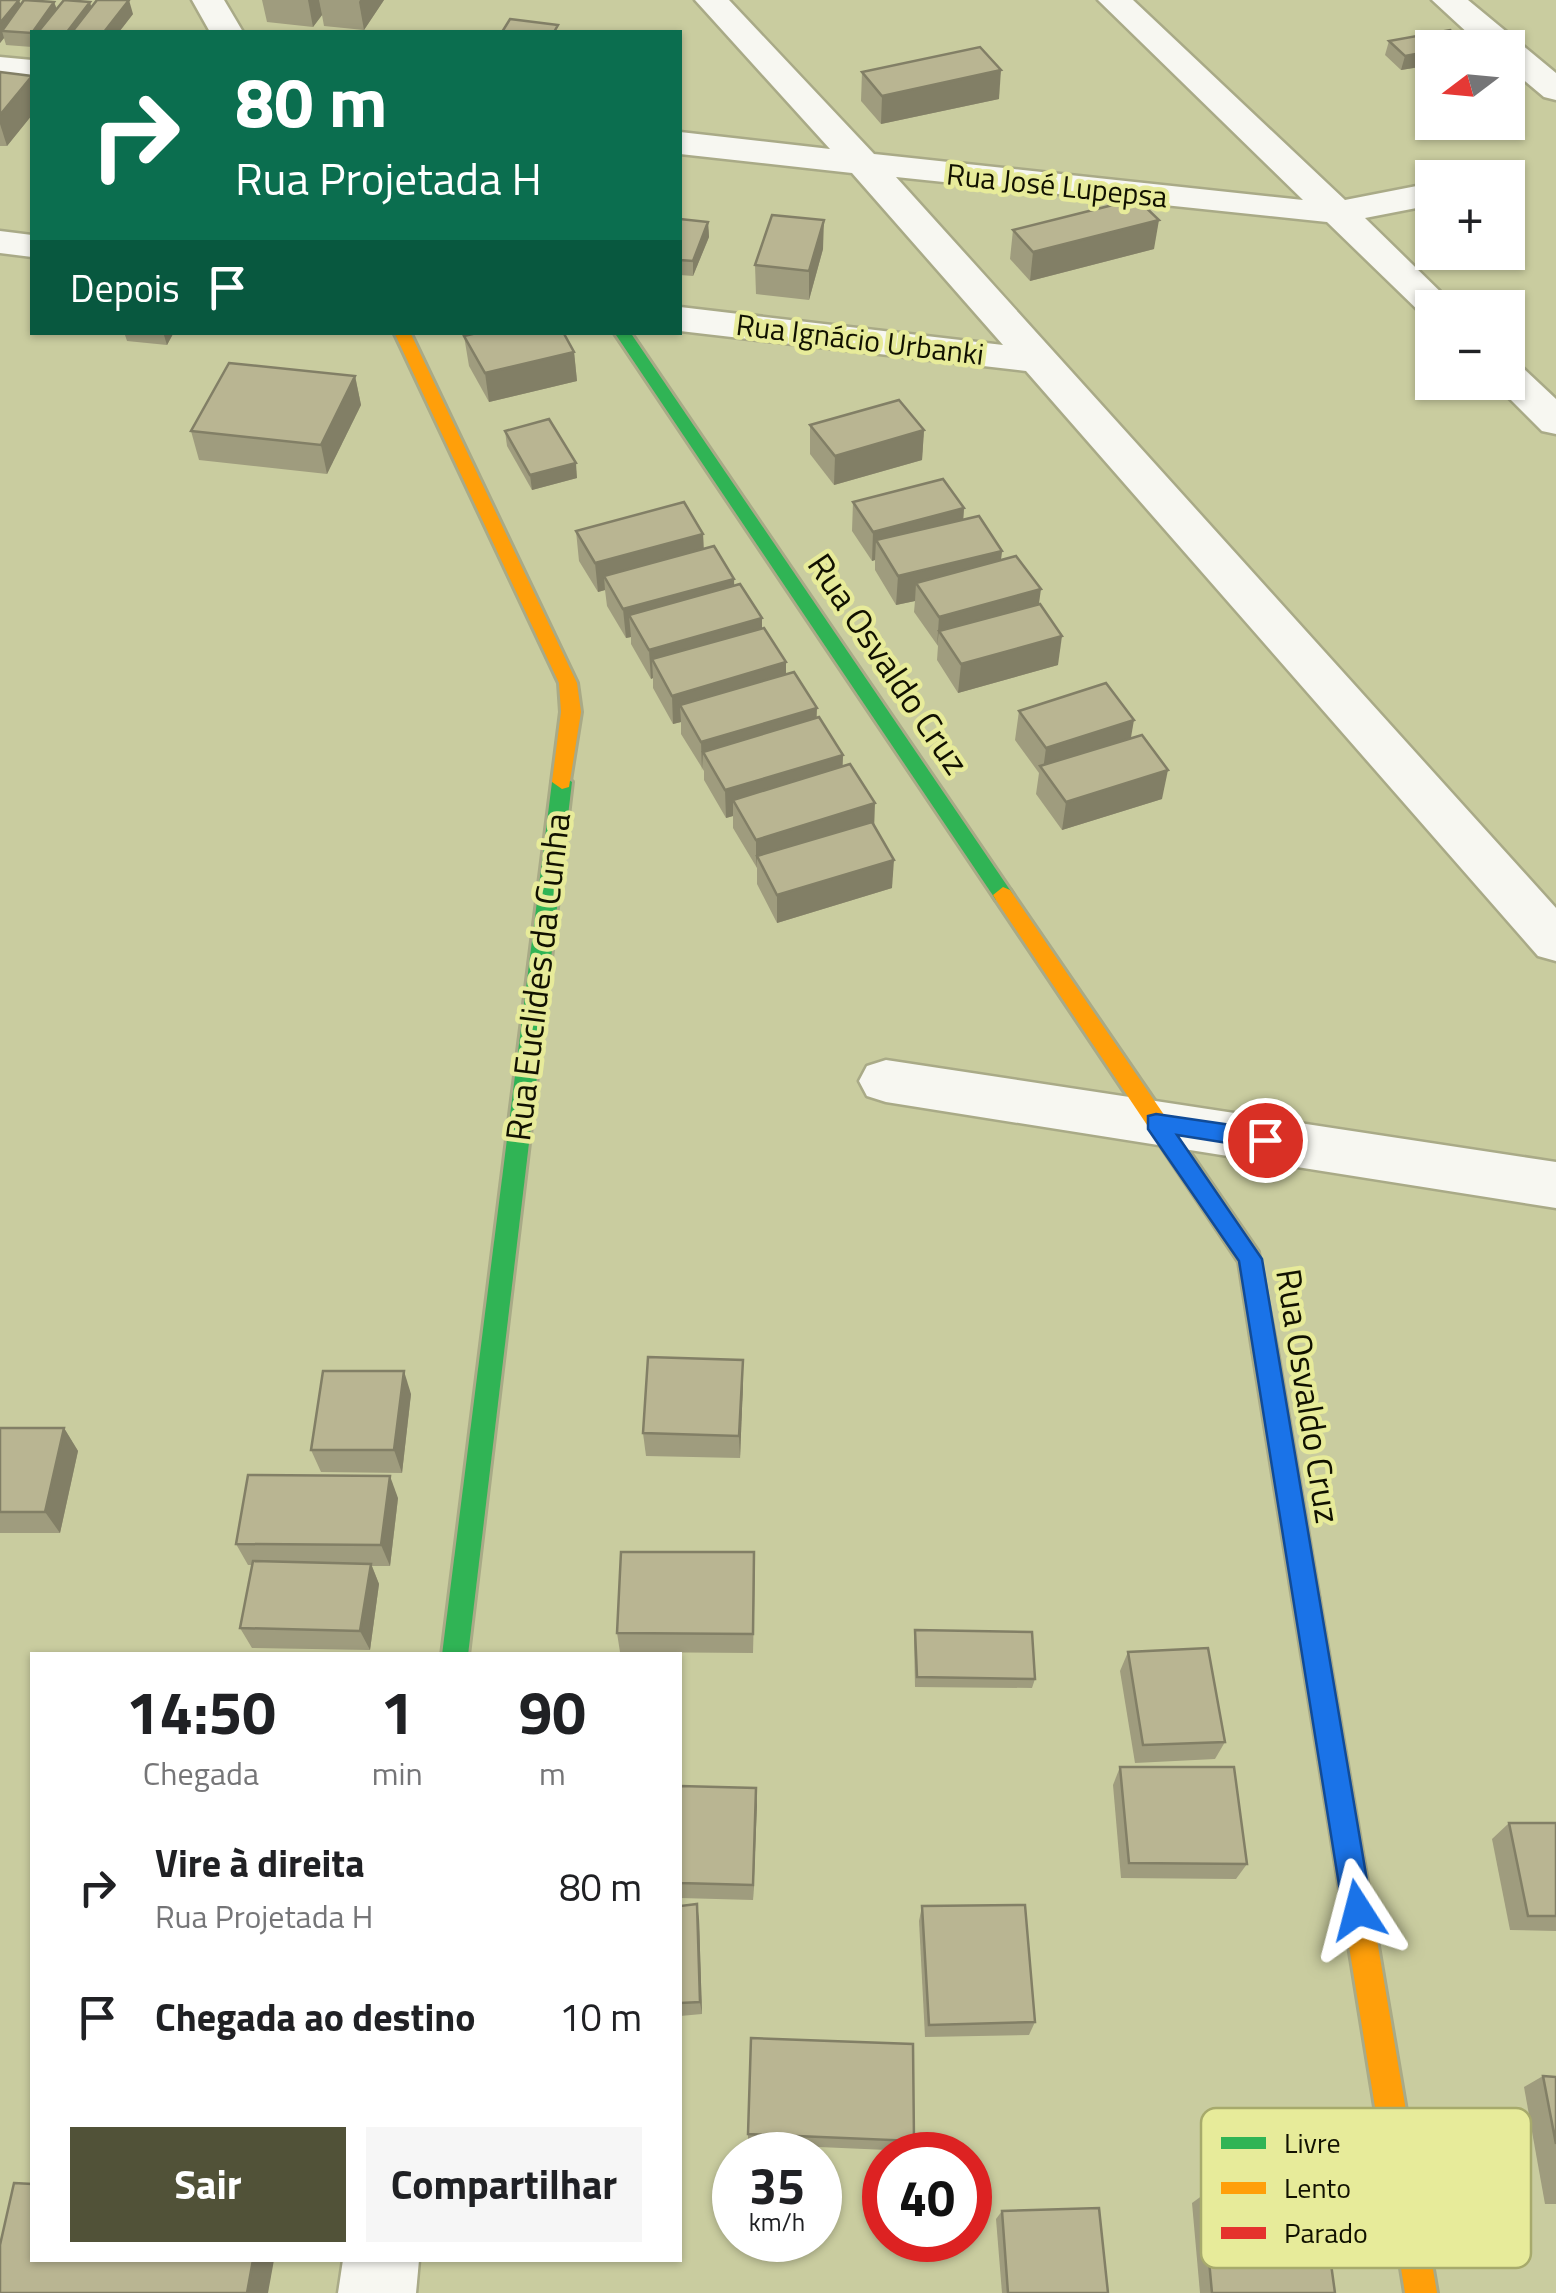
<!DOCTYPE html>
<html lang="pt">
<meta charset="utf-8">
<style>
body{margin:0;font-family:"Titillium Web",sans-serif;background:#f6f6f6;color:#202124;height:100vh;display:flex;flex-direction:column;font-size:38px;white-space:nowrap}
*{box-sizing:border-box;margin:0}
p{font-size:32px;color:#757577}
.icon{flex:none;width:55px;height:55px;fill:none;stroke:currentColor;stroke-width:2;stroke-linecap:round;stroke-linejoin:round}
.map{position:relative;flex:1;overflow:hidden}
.panel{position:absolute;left:30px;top:1652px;width:652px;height:610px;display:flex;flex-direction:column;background:#fff;border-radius:0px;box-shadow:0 2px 8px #0004}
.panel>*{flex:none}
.hud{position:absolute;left:30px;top:30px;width:652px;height:305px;border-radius:0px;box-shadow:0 2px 8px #0004;background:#0b6e4f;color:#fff;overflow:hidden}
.needle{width:65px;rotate:254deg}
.buttons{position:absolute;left:1415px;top:30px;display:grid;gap:20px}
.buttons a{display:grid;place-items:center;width:110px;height:110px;border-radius:0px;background:#fff;box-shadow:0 2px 8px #0004;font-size:50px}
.speed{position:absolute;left:712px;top:2132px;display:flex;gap:20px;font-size:50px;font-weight:700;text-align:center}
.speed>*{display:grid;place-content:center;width:130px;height:130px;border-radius:50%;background:#fff;box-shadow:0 2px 8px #0004;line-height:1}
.speed small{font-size:25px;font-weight:400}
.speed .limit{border:15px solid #d22;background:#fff;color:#111}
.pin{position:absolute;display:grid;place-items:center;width:85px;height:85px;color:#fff;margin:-42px;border:5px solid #fff;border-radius:50%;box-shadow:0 2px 10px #0007}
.me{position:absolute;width:110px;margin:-55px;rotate:351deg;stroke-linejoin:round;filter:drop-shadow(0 0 8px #0008)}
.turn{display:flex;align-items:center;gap:35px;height:210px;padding:0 40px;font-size:45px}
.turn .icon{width:130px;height:130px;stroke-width:2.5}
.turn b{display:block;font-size:70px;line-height:85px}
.then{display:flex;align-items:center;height:95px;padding:0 40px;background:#0003;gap:20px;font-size:38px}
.eta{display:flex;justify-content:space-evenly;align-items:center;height:170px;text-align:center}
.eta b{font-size:60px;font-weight:700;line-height:70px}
.primary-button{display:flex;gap:20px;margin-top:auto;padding:20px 40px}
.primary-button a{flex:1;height:115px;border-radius:0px;background:#515238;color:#fff;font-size:40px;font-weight:700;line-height:115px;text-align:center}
.primary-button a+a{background:#f6f6f6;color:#202124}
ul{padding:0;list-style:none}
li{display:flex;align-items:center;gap:30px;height:130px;padding:0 40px}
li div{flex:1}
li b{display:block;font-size:38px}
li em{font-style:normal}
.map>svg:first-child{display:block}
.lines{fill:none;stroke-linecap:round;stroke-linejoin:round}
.street-casing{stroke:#a9aa87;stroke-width:5}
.fast-casing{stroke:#a9aa87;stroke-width:6}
.slow-casing{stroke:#a9aa87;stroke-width:6}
.jam-casing{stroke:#a9aa87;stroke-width:6}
.street{fill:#f7f7f1;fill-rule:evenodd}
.fast{fill:#30b455;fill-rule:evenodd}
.slow{fill:#ff9f0a;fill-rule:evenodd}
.jam{fill:#e5322d;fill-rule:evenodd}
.wall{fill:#9f9c7e}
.shaded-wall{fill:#827f66}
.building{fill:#b9b592;stroke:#827f66;stroke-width:2.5}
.route{fill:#1a73e8;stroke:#114b97;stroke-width:2.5}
.labels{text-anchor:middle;stroke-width:9;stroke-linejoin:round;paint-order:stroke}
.far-street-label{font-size:30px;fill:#110;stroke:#e7eb9a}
.street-label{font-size:35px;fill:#110;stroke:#e7eb9a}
.key{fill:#e7eb9a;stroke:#a7aa6c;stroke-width:2.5}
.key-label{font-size:28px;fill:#110}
</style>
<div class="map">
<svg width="1556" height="2293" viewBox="0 0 1556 2293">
<rect width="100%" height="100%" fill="#c9cc9f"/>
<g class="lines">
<g class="street-casing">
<g id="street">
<polygon points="192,0 224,0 243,32 210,32"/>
<polygon points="695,0 729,0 874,154 1303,200 1098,0 1133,0 1345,200 1432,183 1432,205 1365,218 1457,308 1432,308 1432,318 1424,316 1327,222 896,177 1556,908 1556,961 1538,956 1026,371 680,331 680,307 1003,345 852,173 680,154 680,132 830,149"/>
<polygon points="1432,0 1468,0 1556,73 1556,100 1544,97 1508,67 1508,48 1484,48"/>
<polygon points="0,57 32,60 32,80 0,77"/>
<polygon points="0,231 32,235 32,257 0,253"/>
<polygon points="1508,363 1522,367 1556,399 1556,434 1542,431 1493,382 1508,382"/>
<polygon points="886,1060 1556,1162 1556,1208 886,1102 867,1096 859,1081 867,1066"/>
<polygon points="343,2260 419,2260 416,2293 338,2293"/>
</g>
</g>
<g class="fast-casing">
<g id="fast">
<polygon points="614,332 630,332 1010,890 1013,895 1010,900 996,900"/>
<polygon points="562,775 572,782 468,1655 442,1655 552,782"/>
</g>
</g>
<g class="slow-casing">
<g id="slow">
<polygon points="394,332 410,332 577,683 581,712 569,787 562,789 552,782 561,712 559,683"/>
<polygon points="1003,887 1010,890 1258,1252 1277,1351 1274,1359 1265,1362 1256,1359 1253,1351 1239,1262 996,900 993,895"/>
<polygon points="1306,1587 1315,1590 1319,1599 1437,2293 1405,2293 1293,1599 1297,1590"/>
</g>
</g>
<g class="jam-casing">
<polygon id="jam" points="1265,1340 1274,1343 1277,1351 1319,1599 1315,1608 1306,1611 1297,1608 1293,1599 1253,1351 1256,1343"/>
</g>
<use href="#street" class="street"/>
<use href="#fast" class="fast"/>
<use href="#slow" class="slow"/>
<use href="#jam" class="jam"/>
</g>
<g class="wall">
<polygon points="0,0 21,4 54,2 57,9 92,7 133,14 119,32 32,32 32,47 6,45 4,38 0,43"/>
<polygon points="262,0 384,0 364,30 324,26 322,15 313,27 267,22"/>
<polygon points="1389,41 1466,45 1466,48 1432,48 1432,65 1401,70 1385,55"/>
<polygon points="0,72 32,76 32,115 7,146 0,146"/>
<polygon points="862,72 999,99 881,124 861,101"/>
<polygon points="680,219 708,222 709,237 693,276 680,275"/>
<polygon points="1013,230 1154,249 1030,281 1010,259"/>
<polygon points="823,249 809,300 756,294 755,265"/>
<polygon points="124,332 174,332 167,345 127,341"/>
<polygon points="464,336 574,352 577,381 489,402 469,366"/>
<polygon points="355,376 361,405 327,474 199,460 191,431"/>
<polygon points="810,425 924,430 922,460 834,485 810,454"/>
<polygon points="505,431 577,478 532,490 507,446"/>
<polygon points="853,502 964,508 963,520 1002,551 1001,560 1039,605 1058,665 958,693 937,660 938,646 914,612 915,601 896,605 875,570 875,560 872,561 852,531"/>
<polygon points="576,531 703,534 704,549 762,618 762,628 786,662 786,674 843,755 842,766 874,826 892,888 777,923 757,884 757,868 733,828 733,816 726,818 704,780 704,771 681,734 681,722 673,724 653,688 653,678 651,679 631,644 631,637 626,638 607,606 605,590 598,592 579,561"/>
<polygon points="1019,711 1131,738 1162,799 1062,830 1036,794 1039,773 1015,740"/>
<polygon points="743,1360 743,1384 740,1458 646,1456 643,1433"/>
<polygon points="411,1394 402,1473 321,1472 311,1450"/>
<polygon points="0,1428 64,1428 78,1451 60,1533 0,1533"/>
<polygon points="398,1498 390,1566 372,1566 379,1584 370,1650 252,1648 240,1628 252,1565 248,1565 236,1544"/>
<polygon points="755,1573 753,1653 620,1652 617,1633"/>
<polygon points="915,1630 1035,1679 1032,1688 915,1687 914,1640"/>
<polygon points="1128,1652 1225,1742 1215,1759 1135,1763 1120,1671"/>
<polygon points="1120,1767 1247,1864 1236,1879 1121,1878 1113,1785"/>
<polygon points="680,1786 756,1788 753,1900 680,1898"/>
<polygon points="1509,1823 1556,1823 1556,1931 1510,1930 1492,1839"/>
<polygon points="680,1906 699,1919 702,2014 680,2016"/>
<polygon points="922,1906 1035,2022 1029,2035 925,2037 919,1921"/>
<polygon points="1543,2076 1556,2077 1556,2204 1545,2204 1524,2087"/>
<polygon points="748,2134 914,2141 910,2151 748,2144"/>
<polygon points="1203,2195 1335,2293 1200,2293 1192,2203"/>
<polygon points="1002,2211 1108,2293 1002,2293 996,2219"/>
</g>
<g class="shaded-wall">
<polygon points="19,0 24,14 2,31 4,38 0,43 0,23"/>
<polygon points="129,0 133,14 119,32 104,32"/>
<polygon points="308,0 319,0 322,15 313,27"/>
<polygon points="360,0 384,0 364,30 359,2"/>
<polygon points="54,2 59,16 47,32 32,32"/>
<polygon points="90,2 94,17 82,32 67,32"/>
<polygon points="1432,51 1432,65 1401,70 1405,56"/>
<polygon points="1001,70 999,99 881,124 882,96"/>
<polygon points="32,76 32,115 7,146 0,124 0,115"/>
<polygon points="824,220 823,249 809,300 809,271"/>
<polygon points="1159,220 1154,249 1030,281 1033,252"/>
<polygon points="708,222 709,237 693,276 693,261"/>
<polygon points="163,332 174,332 167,345"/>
<polygon points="574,352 577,381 489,402 485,373"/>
<polygon points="355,376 361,405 327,474 321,445"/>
<polygon points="924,430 922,460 834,485 835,456"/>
<polygon points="576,463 577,478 532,490 530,475"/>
<polygon points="964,508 962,537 876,540 875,560 872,561 873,532"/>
<polygon points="703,534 704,563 604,576 605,590 598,592 595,563"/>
<polygon points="1002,551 998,581 916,583 915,601 896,605 898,576"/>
<polygon points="734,579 735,608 629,615 631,637 626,638 623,609"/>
<polygon points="1041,589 1037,618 939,631 937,646 939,617"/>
<polygon points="762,618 762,647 652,659 653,678 651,679 649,650"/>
<polygon points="1062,636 1058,665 958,693 961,664"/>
<polygon points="786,662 786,691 680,705 681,722 673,724 672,696"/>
<polygon points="817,708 816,737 703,752 702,771 701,742"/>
<polygon points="1134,720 1129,749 1043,770 1046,748"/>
<polygon points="843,755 842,783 733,800 733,816 726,818 725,790"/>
<polygon points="1168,770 1162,799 1062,830 1066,802"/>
<polygon points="875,803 874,831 757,856 756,868 756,840"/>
<polygon points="894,860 892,888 777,923 777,895"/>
<polygon points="743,1360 743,1384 740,1458 739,1436"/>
<polygon points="404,1371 411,1394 402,1473 394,1450"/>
<polygon points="64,1428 78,1451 60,1533 45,1512"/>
<polygon points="390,1476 398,1498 390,1566 381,1545"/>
<polygon points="371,1564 379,1584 370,1650 360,1631"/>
<polygon points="756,1788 757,1805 753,1900 753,1885"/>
<polygon points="697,1904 699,1919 702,2014 700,2002"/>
<polygon points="253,2260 274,2260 268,2293 247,2293"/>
</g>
<g class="building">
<polygon points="0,0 19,0 0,23"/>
<polygon points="24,0 54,2 32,33 2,31"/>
<polygon points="64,0 90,2 67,32 38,32"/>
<polygon points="97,0 129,0 104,32 72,32"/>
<polygon points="510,19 558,25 554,32 502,32"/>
<polygon points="1450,30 1466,45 1450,48 1432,48 1432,51 1405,56 1389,41"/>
<polygon points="980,47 1001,70 882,96 862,72"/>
<polygon points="0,72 32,76 0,115"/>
<polygon points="1137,199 1159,220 1033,252 1013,230"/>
<polygon points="772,215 824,220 809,271 755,265"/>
<polygon points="680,219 708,222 693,261 680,260"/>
<polygon points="481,332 563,332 574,352 485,373 464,336"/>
<polygon points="229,363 355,376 321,445 191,431"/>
<polygon points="899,400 924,430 835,456 810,425"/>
<polygon points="549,419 576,463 530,475 505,431"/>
<polygon points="943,479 964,508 873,532 853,502"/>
<polygon points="684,502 703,534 595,563 576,531"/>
<polygon points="979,516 1002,551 898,576 876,540"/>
<polygon points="714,546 734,579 623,609 604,576"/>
<polygon points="1016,556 1041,589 939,617 916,583"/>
<polygon points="740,584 762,618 649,650 629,615"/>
<polygon points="1040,604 1062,636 961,664 939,631"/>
<polygon points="764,628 786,662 672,696 652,659"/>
<polygon points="794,672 817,708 701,742 680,705"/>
<polygon points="1106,683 1134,720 1046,748 1019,711"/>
<polygon points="819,717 843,755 725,790 703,752"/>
<polygon points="1142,735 1168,770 1066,802 1040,766"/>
<polygon points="850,764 875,803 756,840 733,800"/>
<polygon points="872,822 894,860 777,895 757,856"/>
<polygon points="648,1357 743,1360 739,1436 643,1433"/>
<polygon points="323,1371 404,1371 394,1450 311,1450"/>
<polygon points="0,1428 64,1428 45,1512 0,1512"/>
<polygon points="248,1475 390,1476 381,1545 236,1544"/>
<polygon points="621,1552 754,1552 753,1634 617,1633"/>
<polygon points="253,1561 371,1564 360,1631 240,1628"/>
<polygon points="915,1630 1032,1632 1035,1679 917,1677"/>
<polygon points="1208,1648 1225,1742 1143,1745 1128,1652"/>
<polygon points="1120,1767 1234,1767 1247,1864 1129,1863"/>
<polygon points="680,1786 756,1788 753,1885 680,1883"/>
<polygon points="1509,1823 1556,1823 1556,1916 1528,1916"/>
<polygon points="697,1904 700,2002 680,2003 680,1906"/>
<polygon points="1025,1905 1035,2022 929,2025 922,1906"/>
<polygon points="751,2038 913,2044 914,2141 748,2134"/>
<polygon points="1543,2076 1556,2077 1556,2144"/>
<polygon points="14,2183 32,2184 32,2260 253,2260 247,2293 0,2293 0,2245"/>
<polygon points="1203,2195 1322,2198 1335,2293 1212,2293"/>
<polygon points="1099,2208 1108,2293 1008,2293 1002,2211"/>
</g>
<polygon class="route" points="1156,1114 1265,1130 1276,1140 1265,1149 1177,1135 1262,1259 1372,1910 1368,1920 1358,1924 1347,1920 1343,1910 1239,1261 1148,1129 1148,1116"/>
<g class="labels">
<g class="far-street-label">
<text transform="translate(1057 186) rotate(6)" y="10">Rua José Lupepsa</text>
<text transform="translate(860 340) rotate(7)" y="10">Rua Ignácio Urbanki</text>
</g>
<g class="street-label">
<text transform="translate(888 664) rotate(56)" y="12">Rua Osvaldo Cruz</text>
<text transform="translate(538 977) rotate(-83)" y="12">Rua Euclides da Cunha</text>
<text transform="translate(1308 1396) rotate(81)" y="12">Rua Osvaldo Cruz</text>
</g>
</g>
<rect x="1201" y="2108" width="330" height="160" rx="15" class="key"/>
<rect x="1221" y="2137" width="45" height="12" fill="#30b455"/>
<rect x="1221" y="2182" width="45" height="12" fill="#ff9f0a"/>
<rect x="1221" y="2227" width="45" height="12" fill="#e5322d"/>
<g class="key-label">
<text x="1284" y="2153">Livre</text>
<text x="1284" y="2198">Lento</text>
<text x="1284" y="2243">Parado</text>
</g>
</svg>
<div class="buttons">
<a><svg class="needle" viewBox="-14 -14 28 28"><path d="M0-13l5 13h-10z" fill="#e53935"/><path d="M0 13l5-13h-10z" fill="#757577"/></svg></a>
<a>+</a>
<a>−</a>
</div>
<div class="speed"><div>35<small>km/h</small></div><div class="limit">40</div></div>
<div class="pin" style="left:1265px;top:1140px;background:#d93025"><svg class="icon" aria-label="arrive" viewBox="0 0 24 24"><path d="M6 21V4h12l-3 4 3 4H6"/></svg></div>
<svg class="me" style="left:1358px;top:1910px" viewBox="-20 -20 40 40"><path d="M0-17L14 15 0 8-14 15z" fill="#1a73e8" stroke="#fff" stroke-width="4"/></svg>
<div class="hud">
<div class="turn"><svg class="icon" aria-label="right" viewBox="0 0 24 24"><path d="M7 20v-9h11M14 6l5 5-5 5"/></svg><div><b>80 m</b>Rua Projetada H</div></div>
<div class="then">Depois<svg class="icon" aria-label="arrive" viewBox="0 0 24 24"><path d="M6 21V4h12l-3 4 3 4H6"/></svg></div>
</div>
<section class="panel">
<div class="eta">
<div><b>14:50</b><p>Chegada</p></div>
<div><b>1</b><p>min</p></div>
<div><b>90</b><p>m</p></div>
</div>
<ul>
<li><svg class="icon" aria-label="right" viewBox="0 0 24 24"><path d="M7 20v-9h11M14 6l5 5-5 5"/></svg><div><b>Vire à direita</b><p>Rua Projetada H</p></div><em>80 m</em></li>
<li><svg class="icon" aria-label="arrive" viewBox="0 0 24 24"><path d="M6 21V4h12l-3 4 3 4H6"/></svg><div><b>Chegada ao destino</b></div><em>10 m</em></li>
</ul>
<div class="primary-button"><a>Sair</a><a>Compartilhar</a></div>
</section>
</div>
